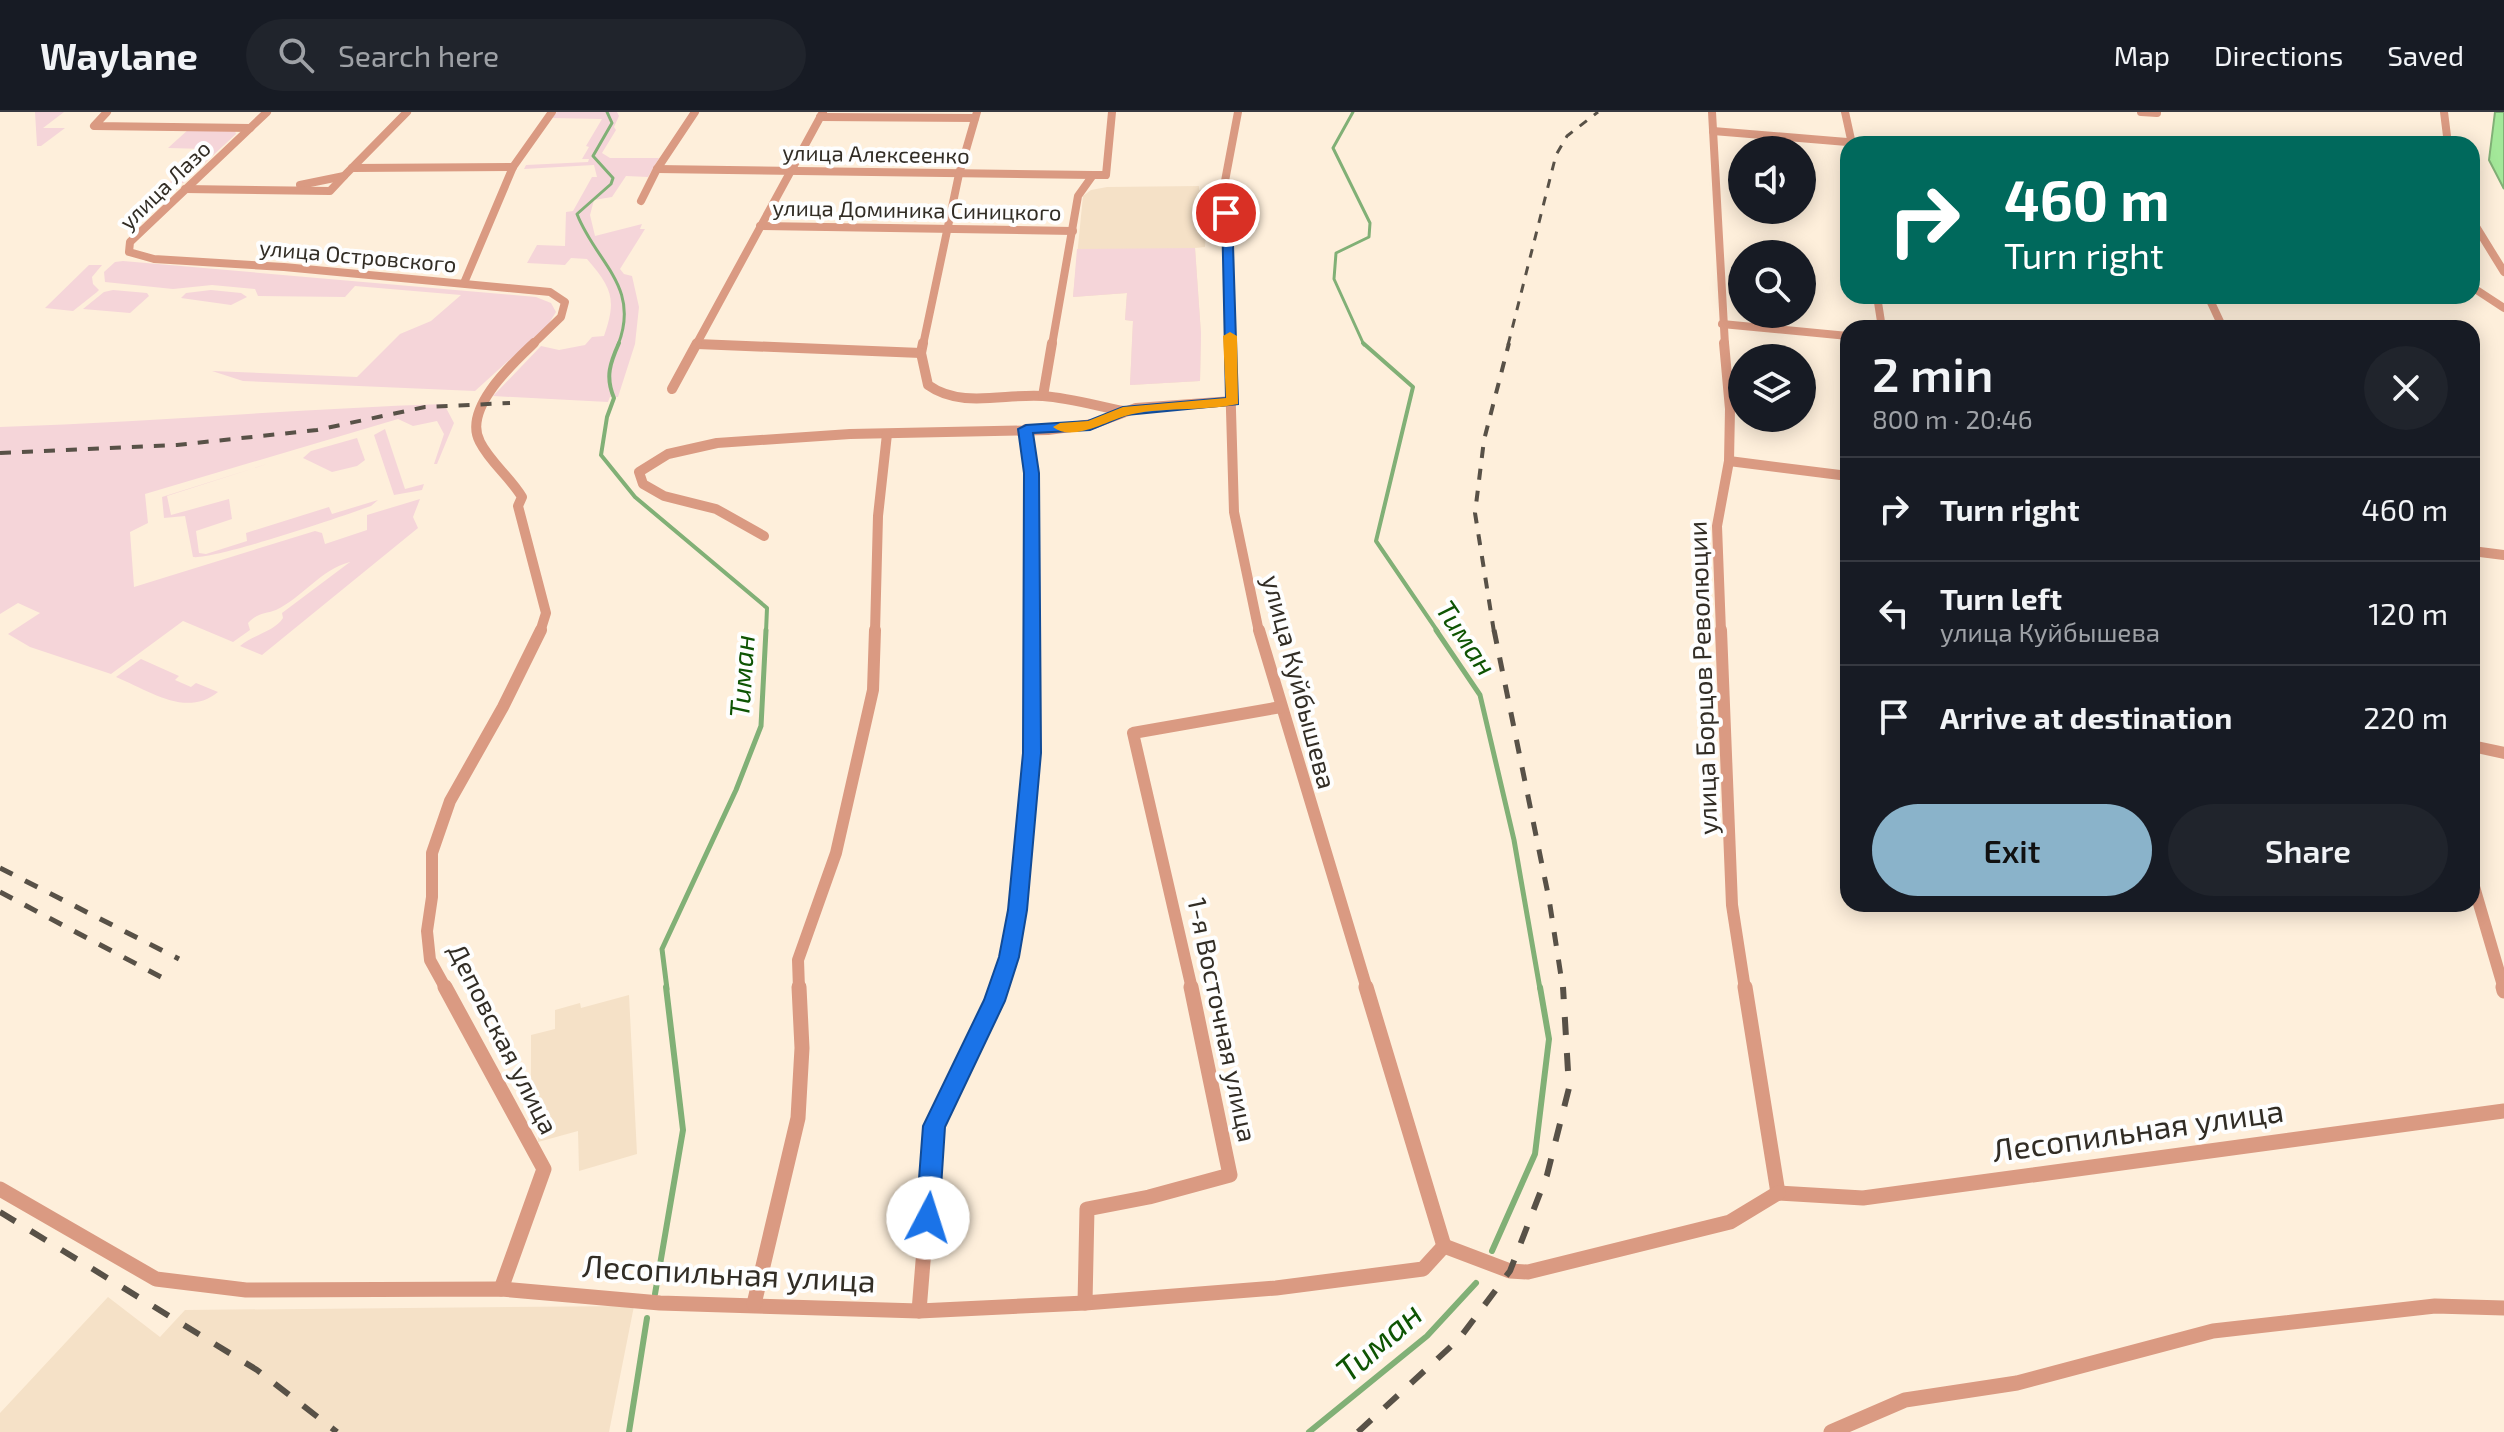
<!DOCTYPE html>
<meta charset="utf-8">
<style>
body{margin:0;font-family:"Exo 2",sans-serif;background:#20242c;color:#f1f3f6;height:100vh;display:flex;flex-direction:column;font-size:30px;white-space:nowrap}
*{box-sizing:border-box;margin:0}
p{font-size:26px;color:#9ea1a6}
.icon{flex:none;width:44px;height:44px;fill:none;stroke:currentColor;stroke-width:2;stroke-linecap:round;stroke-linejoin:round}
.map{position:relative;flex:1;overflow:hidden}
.panel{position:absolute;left:1840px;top:208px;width:640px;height:592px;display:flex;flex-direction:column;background:#171b24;border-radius:24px;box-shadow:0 4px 20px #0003}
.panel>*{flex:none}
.banner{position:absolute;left:1840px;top:24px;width:640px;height:168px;border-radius:24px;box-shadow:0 4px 20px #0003;background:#00695c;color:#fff;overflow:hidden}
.buttons{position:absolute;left:1728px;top:24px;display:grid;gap:16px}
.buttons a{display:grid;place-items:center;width:88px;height:88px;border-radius:50%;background:#171b24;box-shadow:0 4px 20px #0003;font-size:40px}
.pin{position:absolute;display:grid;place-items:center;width:68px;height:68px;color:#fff;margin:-34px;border:4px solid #fff;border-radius:50%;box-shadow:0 2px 8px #0007}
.me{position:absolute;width:88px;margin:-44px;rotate:5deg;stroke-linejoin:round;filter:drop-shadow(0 0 6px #0008)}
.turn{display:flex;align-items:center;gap:28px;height:168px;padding:0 32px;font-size:36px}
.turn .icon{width:104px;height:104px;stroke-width:2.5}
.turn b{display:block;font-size:56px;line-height:68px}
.round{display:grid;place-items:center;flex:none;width:84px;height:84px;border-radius:42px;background:#20242c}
.headline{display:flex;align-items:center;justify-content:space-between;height:136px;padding:0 32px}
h1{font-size:48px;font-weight:600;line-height:60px}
.button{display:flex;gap:16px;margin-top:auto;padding:16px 32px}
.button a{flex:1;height:92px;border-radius:48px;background:#8ab3ca;color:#111;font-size:32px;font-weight:600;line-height:92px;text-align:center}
.button a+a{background:#20242c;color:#f1f3f6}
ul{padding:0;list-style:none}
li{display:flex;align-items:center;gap:24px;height:104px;padding:0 32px;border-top:2px solid #363941}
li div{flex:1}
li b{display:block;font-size:30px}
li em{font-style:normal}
header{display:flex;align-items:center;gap:48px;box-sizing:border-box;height:112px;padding:0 40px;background:#171b24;border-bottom:2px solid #363941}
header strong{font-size:38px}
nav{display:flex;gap:44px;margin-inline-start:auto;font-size:28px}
.search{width:560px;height:72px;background:#20242c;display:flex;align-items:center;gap:20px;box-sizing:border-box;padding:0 28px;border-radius:44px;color:#9ea1a6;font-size:30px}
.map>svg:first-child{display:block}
.built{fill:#f5e1c7}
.green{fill:#f5d5d9}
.water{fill:#a3e899;stroke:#81b076;stroke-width:2}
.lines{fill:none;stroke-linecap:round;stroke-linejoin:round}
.stream-far3{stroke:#81b076;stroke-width:3}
.stream-far2{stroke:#81b076;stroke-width:4}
.stream-far1{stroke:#81b076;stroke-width:5}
.stream{stroke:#81b076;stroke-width:6}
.street-far3{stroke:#da9a82;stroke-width:8}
.street-far2{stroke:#da9a82;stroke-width:10}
.street-far1{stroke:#da9a82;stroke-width:12}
.street{stroke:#da9a82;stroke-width:15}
.rail-far3{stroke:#585147;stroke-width:3;stroke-dasharray:9 9;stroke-linecap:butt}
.rail-far2{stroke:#585147;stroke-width:4;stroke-dasharray:11 11;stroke-linecap:butt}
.rail-far1{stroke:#585147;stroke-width:5;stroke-dasharray:14 14;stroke-linecap:butt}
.rail{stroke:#585147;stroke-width:6;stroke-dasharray:18 18;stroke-linecap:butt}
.route{fill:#1a73e8;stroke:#114b97;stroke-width:2}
.slow{fill:#f59e0b}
.labels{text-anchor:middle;stroke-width:8;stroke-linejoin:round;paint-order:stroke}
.far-street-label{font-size:22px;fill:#322d25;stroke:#fefefe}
.street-label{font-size:26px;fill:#322d25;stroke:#fefefe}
.water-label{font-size:28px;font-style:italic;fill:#0e5403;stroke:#fefefe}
.near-street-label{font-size:32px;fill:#322d25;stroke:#fefefe}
.near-water-label{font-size:34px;font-style:italic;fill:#0e5403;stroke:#fefefe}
</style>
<header>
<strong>Waylane</strong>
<div class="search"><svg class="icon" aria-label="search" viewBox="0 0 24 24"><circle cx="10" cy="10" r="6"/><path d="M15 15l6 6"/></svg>Search here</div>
<nav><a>Map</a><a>Directions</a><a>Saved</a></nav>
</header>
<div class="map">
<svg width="2504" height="1320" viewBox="0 0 2504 1320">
<rect width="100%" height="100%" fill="#feefdb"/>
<g class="built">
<polygon points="1199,74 1199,78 1208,78 1205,135 1195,136 1201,222 1200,269 1130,273 1133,209 1125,208 1127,181 1073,185 1083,84 1091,78 1107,75"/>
<polygon points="629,883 637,1042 579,1059 578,1019 538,1030 538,1013 531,1015 531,923 555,917 555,898 580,891 581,896"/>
<polygon points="108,1185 160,1225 185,1198 634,1194 609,1320 0,1320 0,1301"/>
</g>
<g class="green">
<polygon points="35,0 64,0 43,16 65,16 41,34 37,34"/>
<path d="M557,0H617L619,4L614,15L616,18L602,41L610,46H659L648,65L626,64L612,85L594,88L590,103L595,124L642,112L640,117H645L620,157L624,162L632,164L639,195L635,232L618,285H610L608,290L493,284L541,234L559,238L585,233L592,225L604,224C617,187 612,176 587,147L571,146L565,153L527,151L537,133L565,134L566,100L573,99L592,65H597L594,53L524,57L526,53L588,50L589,47H582L589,35L586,34L602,7L552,6Z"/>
<polygon points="189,17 235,19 236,22 183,71 169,71 206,37 168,36"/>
<polygon points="1195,136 1201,222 1200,269 1130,273 1133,209 1125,208 1127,181 1073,185 1077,137"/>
<polygon points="123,149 536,185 551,191 556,200 548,213 475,279 243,269 212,259 357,265 400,222 431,209 461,183 355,174 345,185 258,184 255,177 212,173 173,177 105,170 104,160 115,150"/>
<polygon points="89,153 102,153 92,165 93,172 99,178 97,180 73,199 45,196"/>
<polygon points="113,178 147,181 149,184 130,201 83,197 104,180"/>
<polygon points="211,178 241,181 247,185 231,193 181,186 186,181"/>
<path d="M444,292L454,311L437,352H434L444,322L437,309L413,314L398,307L145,382L148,411L130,420L134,475L315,419L322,421L325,432L367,418V403L420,387L413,405L418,416L262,543L240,534C255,522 275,519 283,506L282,501L350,450C320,458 303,485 276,498C265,502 257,501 248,511L250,518L233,530L183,509L111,562L30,535L8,522L40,501L18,491L0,502V315C148,310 296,297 444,292Z"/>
<polygon points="385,317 405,377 424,372 422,378 394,383 374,323"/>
<polygon points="357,326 365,348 357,354 332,360 303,346 311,339"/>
<path d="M267,352L167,384L171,403L229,387L232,407L196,419L199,441L206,442L247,429L246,421L329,395L332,402L378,388L371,394C343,404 215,448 193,445L185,404L164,406L162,385Z"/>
<path d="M141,547L179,564L175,568L191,575L196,571L218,580C186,606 150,579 116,565Z"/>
</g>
<polygon class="water" points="2495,0 2504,0 2504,77 2489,48"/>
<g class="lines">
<g class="stream-far3">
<path d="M607,0L612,11L593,44L613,66L611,72L577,102C596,151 641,174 618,233"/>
<polyline points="1353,0 1333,36 1370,111 1369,125 1336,141 1334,167 1364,233"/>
</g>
<g class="stream-far2">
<path d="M619,231C610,251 605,265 614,286L607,305L601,343L635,385L767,496L766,520"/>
<polyline points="1363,231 1413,275 1376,429 1438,520"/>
</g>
<g class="stream-far1">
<polyline points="1436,518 1480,583 1514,728 1540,877"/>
<polyline points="667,877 662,837 736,678 761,614 766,518"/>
</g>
<g class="stream">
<polyline points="1492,1139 1535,1042 1549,927 1540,875"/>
<polyline points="655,1182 683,1018 666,875"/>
<polyline points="629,1320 647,1206"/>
<polyline points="1309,1320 1427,1224 1476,1171"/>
</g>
<g class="street-far3">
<polyline points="107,0 94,14 250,16"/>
<polyline points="267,0 130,130 129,140 154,147 284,155 550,180 565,190 561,205 532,233"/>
<polyline points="1712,0 1725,233"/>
<polyline points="1845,0 1852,32"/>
<polyline points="2141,0 2157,1"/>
<polyline points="2444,0 2448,32"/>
<polyline points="820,5 975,6"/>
<polyline points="1713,19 1871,32"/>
<polyline points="352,56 513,55"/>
<polyline points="657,57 1093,63"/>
<polyline points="300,73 344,64 407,0"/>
<polyline points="185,77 330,79 344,64"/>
<polyline points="641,89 657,57 695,0"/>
<polyline points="2472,108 2504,160"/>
<polyline points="760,114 1073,119"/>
<polyline points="464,171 513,55 552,0"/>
<polyline points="2472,175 2504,196"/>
<polyline points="1877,184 1882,216"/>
<polyline points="2208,184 2223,216"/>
<polyline points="1722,212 1848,224"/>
<polyline points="697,232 711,233"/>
<polyline points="696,233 823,0"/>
<polyline points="923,233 959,62 977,0"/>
<polyline points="1052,233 1078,84 1093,63 1106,63 1112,0"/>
<polyline points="1229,233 1225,69 1238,0"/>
</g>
<g class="street-far2">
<path d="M534,231C513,251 462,297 480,330C490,350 510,365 522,385L518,394L546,501L540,520"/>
<path d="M923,231L921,241L928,273C961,297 1006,281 1043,284C1070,286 1097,294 1123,299"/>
<polyline points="1229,231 1234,400 1259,520"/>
<polyline points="697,232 921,241"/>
<polyline points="672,277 697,231"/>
<polyline points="1043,284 1052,231"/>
<polyline points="1026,317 1031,361 1032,520"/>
<polyline points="1729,349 1848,364"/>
<polyline points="764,424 716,397 664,384 643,372 639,360 668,342 717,331 850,322 1048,318 1093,312 1136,296 1233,289"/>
<polyline points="2472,439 2504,443"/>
<polyline points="875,520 878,404 887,322"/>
<polyline points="1721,520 1717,414 1729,349 1730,297 1724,231"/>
</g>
<g class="street-far1">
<polyline points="1259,518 1367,877"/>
<polyline points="1721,518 1732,793 1745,877"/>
<polyline points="2472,634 2504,641"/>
<polyline points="2472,768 2504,877"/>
<polyline points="446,877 430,848 427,819 432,785 432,741 450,689 503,595 541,518"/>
<polyline points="799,877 798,848 836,741 873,578 875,518"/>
<path d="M999,877C1035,765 1032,635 1032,518"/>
<polyline points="1192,877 1133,621 1281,595"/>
</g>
<g class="street">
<polyline points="445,875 544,1057 501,1177"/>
<polyline points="1366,875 1444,1134"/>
<polyline points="1745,875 1778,1081"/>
<polyline points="2503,875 2504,879"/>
<polyline points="0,1077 156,1167 246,1178 501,1177 660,1191 919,1199 1085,1191 1276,1176 1423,1157 1444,1134"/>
<polyline points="1778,1081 1863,1086 2504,999"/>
<polyline points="1444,1134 1510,1159 1528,1160 1730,1110 1778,1081"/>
<polyline points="1085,1191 1087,1097 1149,1085 1230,1063 1191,875"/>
<polyline points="754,1192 798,1006 802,936 799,875"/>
<polyline points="919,1199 934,1014 999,875"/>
<polyline points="1831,1320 1905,1288 2017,1271 2213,1219 2435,1194 2504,1196"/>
</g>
<polyline class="rail-far3" points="1508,233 1556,43 1567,24 1598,0"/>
<g class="rail-far2">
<polyline points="0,341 177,333 317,318 425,295 510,291"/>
<polyline points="1494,520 1475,401 1484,328 1509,231"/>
</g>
<g class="rail-far1">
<polyline points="1494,518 1549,787 1563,877"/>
<polyline points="0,756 179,847"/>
<polyline points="0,780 161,865"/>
</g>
<g class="rail">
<polyline points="0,1100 257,1258 337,1320"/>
<polyline points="1358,1320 1459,1227 1510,1159 1547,1063 1569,976 1563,875"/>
</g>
</g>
<polygon class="route" points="1222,99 1232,101 1238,292 1126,303 1090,318 1033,321 1039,361 1041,641 1027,798 1019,845 1005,889 945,1015 939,1106 936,1114 928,1118 919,1114 916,1106 923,1014 984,888 999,845 1008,798 1023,641 1024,361 1018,317 1026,313 1088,309 1123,295 1226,286"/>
<path class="slow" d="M1230,220L1237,224L1238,292C1201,300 1160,294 1125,304C1105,310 1072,330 1053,315L1060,311L1088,309L1123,295L1226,286L1223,224Z"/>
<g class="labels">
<g class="far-street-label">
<text transform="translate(876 42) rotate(1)" y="8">улица Алексеенко</text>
<text transform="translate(165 73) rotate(-44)" y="8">улица Лазо</text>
<text transform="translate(917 98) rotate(1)" y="8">улица Доминика Синицкого</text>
<text transform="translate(358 144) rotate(5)" y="8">улица Островского</text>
</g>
<g class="street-label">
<text transform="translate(1703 566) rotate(-92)" y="9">улица Борцов Революции</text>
<text transform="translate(1299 570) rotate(75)" y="9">улица Куйбышева</text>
<text transform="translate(1222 908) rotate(78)" y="9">1-я Восточная улица</text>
<text transform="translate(503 927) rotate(63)" y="9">Деповская улица</text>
</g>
<g class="water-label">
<text transform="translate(1466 526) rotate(56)" y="10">Тиман</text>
<text transform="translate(742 564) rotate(-86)" y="10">Тиман</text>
</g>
<g class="near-street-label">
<text transform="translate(2138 1019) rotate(-8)" y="11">Лесопильная улица</text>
<text transform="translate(729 1162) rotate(3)" y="11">Лесопильная улица</text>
</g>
<g class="near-water-label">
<text transform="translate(1379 1230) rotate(-41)" y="12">Тиман</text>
</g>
</g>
</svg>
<div class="buttons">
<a><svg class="icon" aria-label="sound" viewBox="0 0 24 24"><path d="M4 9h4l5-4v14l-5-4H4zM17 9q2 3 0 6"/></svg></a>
<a><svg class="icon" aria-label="search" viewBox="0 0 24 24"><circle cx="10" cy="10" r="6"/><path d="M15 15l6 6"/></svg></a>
<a><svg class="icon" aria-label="layers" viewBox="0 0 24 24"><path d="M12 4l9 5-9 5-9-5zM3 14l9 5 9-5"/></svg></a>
</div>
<div class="pin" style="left:1226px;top:101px;background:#d93025"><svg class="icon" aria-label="arrive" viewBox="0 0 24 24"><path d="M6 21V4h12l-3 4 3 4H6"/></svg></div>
<svg class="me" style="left:928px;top:1106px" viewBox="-20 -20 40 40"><circle r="19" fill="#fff"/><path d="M0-13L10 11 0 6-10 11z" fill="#1a73e8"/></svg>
<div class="banner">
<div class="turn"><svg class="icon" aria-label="right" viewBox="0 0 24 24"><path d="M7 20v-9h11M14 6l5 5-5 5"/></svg><div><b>460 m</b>Turn right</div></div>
</div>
<section class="panel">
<div class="headline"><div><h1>2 min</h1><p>800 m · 20:46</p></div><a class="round"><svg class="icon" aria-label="close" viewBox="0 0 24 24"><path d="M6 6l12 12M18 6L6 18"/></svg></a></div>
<ul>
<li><svg class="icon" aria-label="right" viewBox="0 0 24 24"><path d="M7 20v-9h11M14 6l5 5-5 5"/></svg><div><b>Turn right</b></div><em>460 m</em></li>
<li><svg class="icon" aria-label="left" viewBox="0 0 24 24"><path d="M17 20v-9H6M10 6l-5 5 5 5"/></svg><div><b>Turn left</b><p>улица Куйбышева</p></div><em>120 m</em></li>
<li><svg class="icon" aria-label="arrive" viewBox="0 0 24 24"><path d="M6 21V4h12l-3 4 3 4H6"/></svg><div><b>Arrive at destination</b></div><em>220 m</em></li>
</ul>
<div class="button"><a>Exit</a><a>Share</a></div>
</section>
</div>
